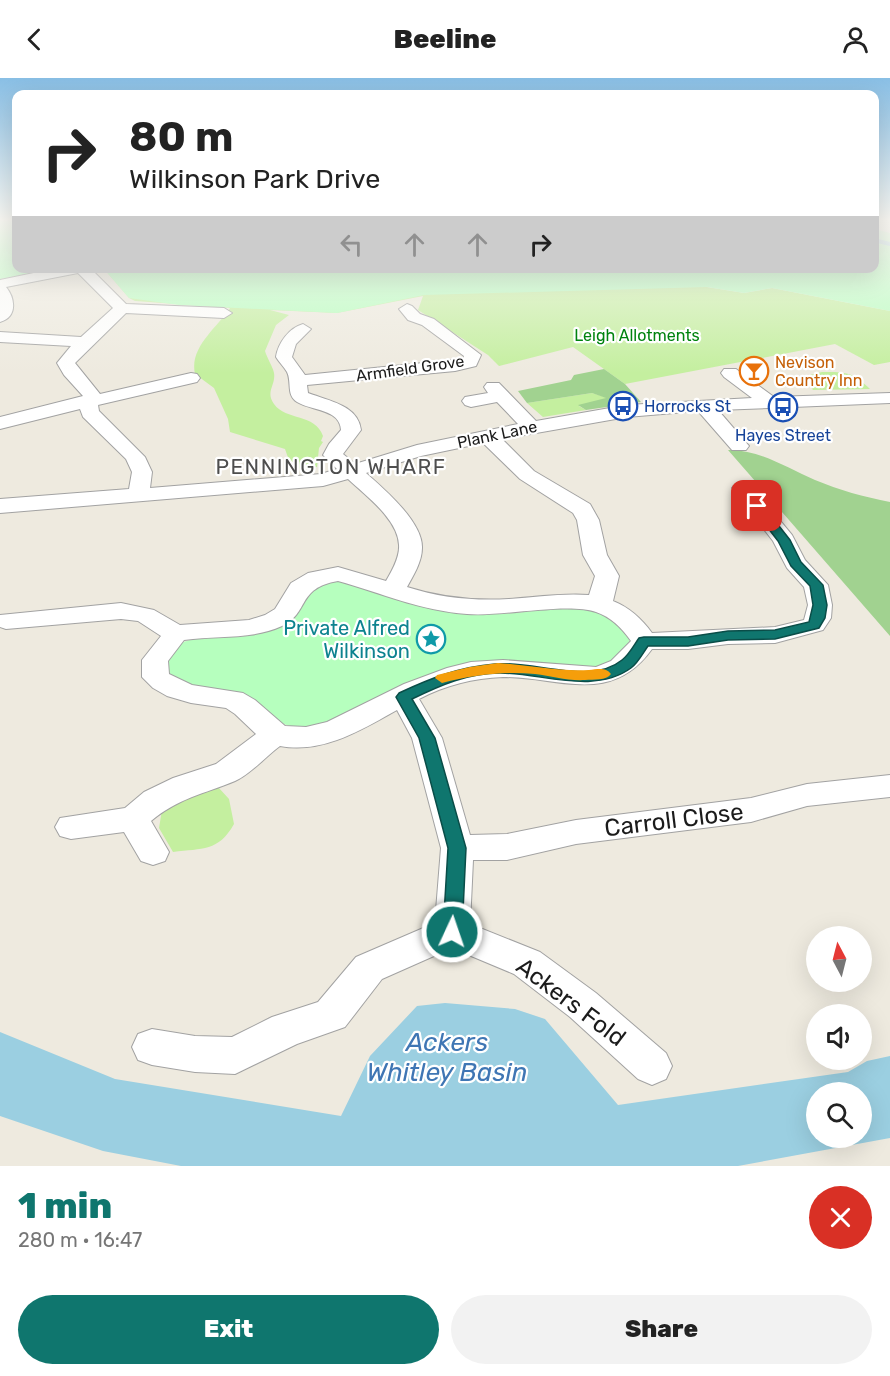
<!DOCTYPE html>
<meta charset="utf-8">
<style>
body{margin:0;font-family:Rubik,sans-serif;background:#f2f2f2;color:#222;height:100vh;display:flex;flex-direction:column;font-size:22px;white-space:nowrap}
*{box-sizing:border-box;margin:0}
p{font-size:20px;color:#767676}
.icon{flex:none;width:33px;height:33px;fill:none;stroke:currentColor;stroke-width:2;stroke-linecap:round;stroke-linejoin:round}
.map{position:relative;height:1088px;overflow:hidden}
.panel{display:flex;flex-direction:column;background:#fff;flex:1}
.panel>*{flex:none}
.banner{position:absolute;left:12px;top:12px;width:867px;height:183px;border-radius:12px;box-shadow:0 6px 24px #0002;background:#fff;color:#222;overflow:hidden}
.needle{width:39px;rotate:353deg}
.controls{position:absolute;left:806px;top:848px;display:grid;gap:12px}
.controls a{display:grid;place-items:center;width:66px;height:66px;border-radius:50%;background:#fff;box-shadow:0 6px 24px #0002;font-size:30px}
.pin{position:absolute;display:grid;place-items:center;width:51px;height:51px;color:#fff;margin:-26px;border-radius:12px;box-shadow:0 3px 9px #0006}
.me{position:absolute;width:66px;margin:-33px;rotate:3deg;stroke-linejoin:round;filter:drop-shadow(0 0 4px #0008)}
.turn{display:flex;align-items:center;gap:21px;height:126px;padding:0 18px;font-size:27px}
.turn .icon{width:78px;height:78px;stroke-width:2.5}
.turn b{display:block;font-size:42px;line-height:51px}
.lanes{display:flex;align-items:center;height:57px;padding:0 18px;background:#0003;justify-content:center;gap:30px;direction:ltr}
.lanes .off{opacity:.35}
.round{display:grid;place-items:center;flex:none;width:63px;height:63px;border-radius:32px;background:#f2f2f2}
.summary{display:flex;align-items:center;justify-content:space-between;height:102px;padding:0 18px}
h1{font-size:36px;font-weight:800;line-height:45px;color:#0f766e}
.button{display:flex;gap:12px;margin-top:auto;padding:12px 18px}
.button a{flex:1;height:69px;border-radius:36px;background:#0f766e;color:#fff;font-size:24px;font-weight:800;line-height:69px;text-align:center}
.button a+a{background:#f2f2f2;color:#222}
header{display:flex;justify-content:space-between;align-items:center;height:78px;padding:0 18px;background:#fff;font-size:27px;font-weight:800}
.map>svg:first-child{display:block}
.grass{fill:#c4ef9f}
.forest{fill:#a1d290}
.park{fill:#b6ffbe}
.water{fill:#9bcfe1;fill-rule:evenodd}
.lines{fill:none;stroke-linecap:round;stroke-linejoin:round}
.stream{stroke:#9bcfe1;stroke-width:4}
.minor-casing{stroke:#a2a2a2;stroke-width:2}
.minor{fill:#fff;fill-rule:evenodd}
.route{fill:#0f766e;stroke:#0a4d48;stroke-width:1.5}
.slow{fill:#f59e0b}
.labels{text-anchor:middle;stroke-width:4.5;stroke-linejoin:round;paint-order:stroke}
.far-park-label{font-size:16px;fill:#00830f;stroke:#fff}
.far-food-label{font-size:16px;fill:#c56008;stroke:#fff;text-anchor:start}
.far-street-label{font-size:16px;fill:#1b1b1b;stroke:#fff}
.far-transit-label{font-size:16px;fill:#164399;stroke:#fff;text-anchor:start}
.culture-label{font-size:20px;fill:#0d838f;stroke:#fff;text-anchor:end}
.neighbourhood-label{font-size:21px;letter-spacing:1.5px;fill:#4e4e4e;stroke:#fff}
.near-street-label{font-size:24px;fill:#1b1b1b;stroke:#fff}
.near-water-label{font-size:26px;font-style:italic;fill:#3f76b4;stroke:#fff}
</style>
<header><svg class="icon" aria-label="back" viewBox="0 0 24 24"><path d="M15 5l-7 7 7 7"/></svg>Beeline<svg class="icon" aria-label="person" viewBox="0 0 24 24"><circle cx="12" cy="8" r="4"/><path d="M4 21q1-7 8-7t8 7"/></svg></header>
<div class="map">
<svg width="890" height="1088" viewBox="0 0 890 1088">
<rect width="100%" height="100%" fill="#eeeadf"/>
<g class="grass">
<path d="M589,190L744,215L772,210L890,233V284L874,287L835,266L625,306L573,269L499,288L488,277L418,232L423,218L337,235L270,232L289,237L276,247L265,273C267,280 273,289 274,295C276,307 265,314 274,326C286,343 315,335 323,358L321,363L323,364L319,370L317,389L292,391L285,371L230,354L228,341L214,310L195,296C189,269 217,250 230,230L135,223L129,220L104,191Z"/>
<path d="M822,294C848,294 852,294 870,311L813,312L802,299Z"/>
<polygon points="592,315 608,320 579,328 586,332 543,339 527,325"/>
<path d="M218,709L229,721L234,746C218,774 203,770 173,774L159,750L163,726Z"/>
</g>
<g class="forest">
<polygon points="604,291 625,306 641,324 586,332 578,327 606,320 592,315 527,325 518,313 571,302 574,297"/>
<path d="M728,372C758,371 787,390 815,402C839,412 864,419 890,424V558Z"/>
</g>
<g class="park">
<polygon points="0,143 16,143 16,190 64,191 0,201"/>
<polygon points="875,151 890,155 890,233 772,210 744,215 707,209 424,217 337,235 179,227 129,220 104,191 874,190"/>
<polygon points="340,503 382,517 441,531 478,536 515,535 576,528 610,537 630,561 628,566 615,583 598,590 559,589 527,583 472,585 318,649 291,649 282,645 258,625 174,603 168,594 166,582 181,565 195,560 246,558 259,555 312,509"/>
</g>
<path class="water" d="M445,925L515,931L545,941L618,1027L848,994L867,983L890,978V1060L738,1088H181L103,1073L0,1038V954L115,1001L341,1038L370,978L417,928ZM816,1014H861V1059H816Z"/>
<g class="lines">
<polyline class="stream" points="874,162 890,166"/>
<g class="minor-casing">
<path id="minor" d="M58,190H90L126,226L224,230L232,235L224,240L126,235L75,285L100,316L191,295L197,296L200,300L197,304L98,327L99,333L145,379L152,394L150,410L321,396L337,391L323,377L329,366L341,352C340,331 312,333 297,324C286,317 292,304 287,294C284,289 279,284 276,279C278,265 289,250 303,246L311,251L296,266L292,279L305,297L463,281L464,278L422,247L408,242L399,231L407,226L412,228L420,236L434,241L481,277L476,288L455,293L307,307L308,315C329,323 358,327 361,352L343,376L355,386L417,367L518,346L497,324L471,329L465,327L462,323L465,319L488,315L484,309L487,305H499L536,343L627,327L752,320L724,299L721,295L724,291H736L774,319L890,315V325L718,332L749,368L746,372H732L698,333L627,339L502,361L534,393L590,426L599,442L607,477L619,498L613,523C630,530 641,540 652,555L775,549L804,542L808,527L804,509L787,490L773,463L732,410L736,406L743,404L750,406L792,457L805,482L828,507L832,527L831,540L823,552L775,565L728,566L688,571H652C611,628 561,599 503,599C473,600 446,607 419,621L442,660L470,757L507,756L576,742L751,720L807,706L890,697V719L807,728L751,744L576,766L507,782H473L470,846L540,874L596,915L666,975L672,988L666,1001L652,1007L638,1001L570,939L514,896L452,870L382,901L345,949L297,966L235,996L195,994L152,987L138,982L132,969L138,956L152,951L195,958L232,959L272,939L318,924L356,879L435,845L441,770L412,660L397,632C361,652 323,676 280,668C266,678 251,696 235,703C204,716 178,720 151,743L169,774L165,783L153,787L141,783L124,754L71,761L60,758L55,749L60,740L125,730L144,714L173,700L216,686L256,656L235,636L226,630L191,625L167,618L153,610L142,599V582L161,558L138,543L121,541L6,551L0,549V537L121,525L154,532L180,547L249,542L265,537L275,531L291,505L308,495L338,489L386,503C392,493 400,479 399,467C398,441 365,417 348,401L323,408L0,435V421L129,411L132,394L126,381L83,339L80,331L0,351V339L83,318L64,297L57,285L71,268L0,264V254L81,259L113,230L78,195L6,209C15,220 18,239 0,244V202ZM483,365L520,401L573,435L577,442L583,477L595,498L589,517C562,515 536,519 509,521C474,523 441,520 407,509C413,498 422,484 422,470C423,444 384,411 366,395L421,378ZM338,503C381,515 422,533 467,536C503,539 566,524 596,534C611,539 622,550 631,563L611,583L596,589L503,582L471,584L447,590L404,606L327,644L306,649L285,648L255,622L243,615L192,607L169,596L168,583L184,562C217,557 252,562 282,548C310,535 296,510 338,503Z"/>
</g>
<use href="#minor" class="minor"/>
</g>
<linearGradient id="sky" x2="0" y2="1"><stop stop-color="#89bfe5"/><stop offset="0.48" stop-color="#f7f6f1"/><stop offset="1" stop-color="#f7f6f1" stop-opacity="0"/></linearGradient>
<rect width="890" height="295" fill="url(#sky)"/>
<path class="route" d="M757,424L761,425L790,462L801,484L823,507L827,527L825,540L819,550L775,561L728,562L688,568H648C643,575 638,585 631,590C594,617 542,595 500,595C468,595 441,607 412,621L435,660L466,770L462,854L459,860L452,862L446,860L443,854L448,770L419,660L396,619L399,615C431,600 459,589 495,586C533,582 591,608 622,582C629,577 634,567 639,560L644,559H688L728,553L775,552L809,544L813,527L810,508L791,488L778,463L751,428Z"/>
<path class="slow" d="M498,585C529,587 559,594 589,592C598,591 606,589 611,596C606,603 594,601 585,602C567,603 552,598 535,596C503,593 473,597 442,605L435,600L437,597L470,589Z"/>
<defs>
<g id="bar-ring" transform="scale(1.5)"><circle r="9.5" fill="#fff" stroke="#e8710a" stroke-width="1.5"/><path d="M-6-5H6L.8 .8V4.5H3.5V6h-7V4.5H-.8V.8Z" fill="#e8710a"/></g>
<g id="bus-ring" transform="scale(1.5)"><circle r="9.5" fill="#fff" stroke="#1a4fb4" stroke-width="1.5"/><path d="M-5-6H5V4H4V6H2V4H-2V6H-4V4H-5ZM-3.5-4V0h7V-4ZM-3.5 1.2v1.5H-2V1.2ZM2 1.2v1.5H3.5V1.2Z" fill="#1a4fb4"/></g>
<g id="sight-ring" transform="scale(1.5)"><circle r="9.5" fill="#fff" stroke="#0f9aa8" stroke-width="1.5"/><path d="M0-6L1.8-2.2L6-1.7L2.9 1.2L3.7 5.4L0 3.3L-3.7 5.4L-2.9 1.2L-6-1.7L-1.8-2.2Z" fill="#0f9aa8"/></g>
</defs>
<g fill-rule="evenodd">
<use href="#bar-ring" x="754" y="293"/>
<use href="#bus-ring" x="623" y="328"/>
<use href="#bus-ring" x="783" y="329"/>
<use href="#sight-ring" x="431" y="561"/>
</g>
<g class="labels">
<g class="far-park-label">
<text x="637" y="263">Leigh Allotments</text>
</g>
<g class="far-food-label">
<text x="775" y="290">Nevison<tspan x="775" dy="18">Country Inn</tspan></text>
</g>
<g class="far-street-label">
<text transform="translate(410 290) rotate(-8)" y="6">Armfield Grove</text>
<text transform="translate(497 356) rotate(-12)" y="6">Plank Lane</text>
</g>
<g class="far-transit-label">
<text x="644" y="334">Horrocks St</text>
<text x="783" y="363" text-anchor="middle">Hayes Street</text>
</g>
<g class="culture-label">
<text x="410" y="557">Private Alfred<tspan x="410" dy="23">Wilkinson</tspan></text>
</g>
<g class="neighbourhood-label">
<text x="331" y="396">PENNINGTON WHARF</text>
</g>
<g class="near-street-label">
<text transform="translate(674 742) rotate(-7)" y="8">Carroll Close</text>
<text transform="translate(571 924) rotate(37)" y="8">Ackers Fold</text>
</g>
<g class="near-water-label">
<text x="447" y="973">Ackers<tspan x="447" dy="30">Whitley Basin</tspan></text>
</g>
</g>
</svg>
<div class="controls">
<a><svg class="needle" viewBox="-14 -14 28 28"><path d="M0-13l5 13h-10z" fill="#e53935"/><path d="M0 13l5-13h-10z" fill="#767676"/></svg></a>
<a><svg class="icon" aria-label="sound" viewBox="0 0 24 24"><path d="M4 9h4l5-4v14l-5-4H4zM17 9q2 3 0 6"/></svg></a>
<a><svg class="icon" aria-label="search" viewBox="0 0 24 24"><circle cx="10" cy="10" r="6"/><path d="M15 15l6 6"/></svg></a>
</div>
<div class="pin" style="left:757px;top:428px;background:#d93025"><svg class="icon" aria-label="arrive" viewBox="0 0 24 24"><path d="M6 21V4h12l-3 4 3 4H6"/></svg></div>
<svg class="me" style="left:452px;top:854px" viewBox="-20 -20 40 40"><circle r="17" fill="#0f766e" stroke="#fff" stroke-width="3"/><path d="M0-11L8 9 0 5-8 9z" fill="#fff"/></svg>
<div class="banner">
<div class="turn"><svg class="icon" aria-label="right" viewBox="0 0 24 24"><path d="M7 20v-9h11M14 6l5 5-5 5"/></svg><div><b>80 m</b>Wilkinson Park Drive</div></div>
<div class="lanes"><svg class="icon off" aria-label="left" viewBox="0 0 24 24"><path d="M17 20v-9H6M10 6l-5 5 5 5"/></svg><svg class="icon off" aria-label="ahead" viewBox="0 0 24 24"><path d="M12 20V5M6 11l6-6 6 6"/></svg><svg class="icon off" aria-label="ahead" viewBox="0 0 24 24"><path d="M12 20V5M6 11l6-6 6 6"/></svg><svg class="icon" aria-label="right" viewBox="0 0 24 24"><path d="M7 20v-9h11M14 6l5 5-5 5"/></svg></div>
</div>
</div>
<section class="panel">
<div class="summary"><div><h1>1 min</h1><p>280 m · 16:47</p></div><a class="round" style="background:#d93025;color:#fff"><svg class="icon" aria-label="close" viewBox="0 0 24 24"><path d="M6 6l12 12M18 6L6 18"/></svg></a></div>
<div class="button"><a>Exit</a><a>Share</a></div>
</section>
